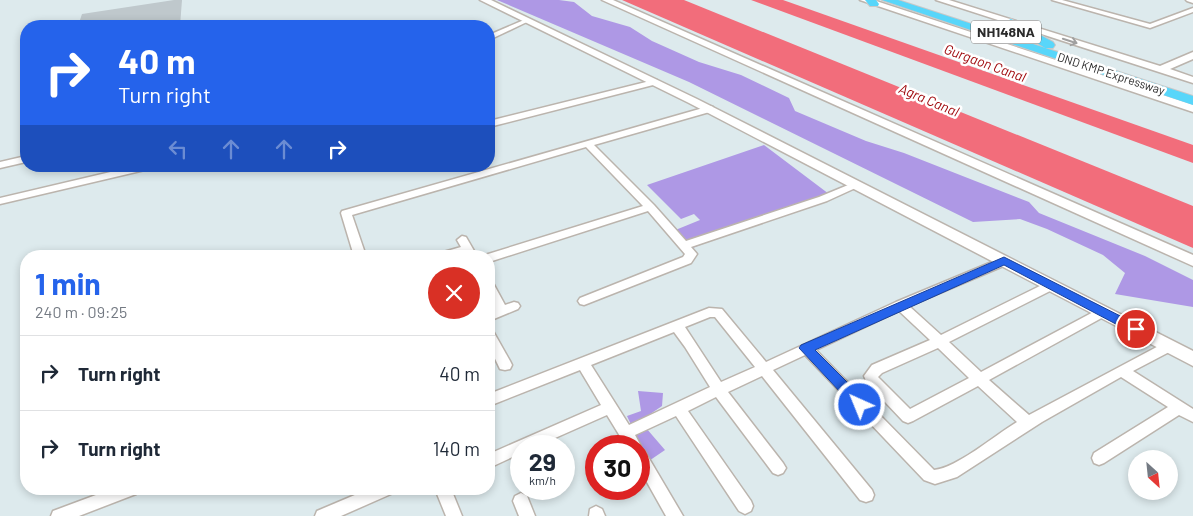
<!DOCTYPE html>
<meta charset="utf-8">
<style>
body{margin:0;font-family:Barlow,sans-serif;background:#f6f6f7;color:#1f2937;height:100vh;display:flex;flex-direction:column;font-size:19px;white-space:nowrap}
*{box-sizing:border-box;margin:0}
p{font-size:16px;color:#747a83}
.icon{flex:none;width:28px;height:28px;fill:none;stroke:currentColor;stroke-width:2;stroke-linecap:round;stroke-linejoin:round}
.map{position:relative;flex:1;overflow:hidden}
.side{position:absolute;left:20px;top:250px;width:475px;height:245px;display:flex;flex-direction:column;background:#fff;border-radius:20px;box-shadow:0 2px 8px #0003}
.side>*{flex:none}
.hud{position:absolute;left:20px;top:20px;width:475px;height:152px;border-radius:20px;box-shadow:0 2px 8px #0003;background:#2563eb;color:#fff;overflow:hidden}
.needle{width:32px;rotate:153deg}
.controls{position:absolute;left:1128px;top:450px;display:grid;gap:10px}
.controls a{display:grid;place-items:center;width:50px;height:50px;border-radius:50%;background:#fff;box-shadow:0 2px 8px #0003;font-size:25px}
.speed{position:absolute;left:510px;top:435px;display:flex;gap:10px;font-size:25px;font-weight:700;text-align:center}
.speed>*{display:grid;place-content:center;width:65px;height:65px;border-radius:50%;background:#fff;box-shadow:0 2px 8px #0003;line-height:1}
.speed small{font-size:12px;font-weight:400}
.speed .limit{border:8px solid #d22;background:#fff;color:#111}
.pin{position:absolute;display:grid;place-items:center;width:42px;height:42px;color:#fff;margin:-21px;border:2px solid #fff;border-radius:50%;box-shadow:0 1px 5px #0007}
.me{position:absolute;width:55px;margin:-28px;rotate:316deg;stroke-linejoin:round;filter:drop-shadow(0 0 4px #0008)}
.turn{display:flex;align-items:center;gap:18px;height:105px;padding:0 15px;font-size:22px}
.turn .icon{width:65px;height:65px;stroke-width:2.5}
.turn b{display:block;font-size:35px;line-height:42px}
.lanes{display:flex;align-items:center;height:48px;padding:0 15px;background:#0003;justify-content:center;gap:25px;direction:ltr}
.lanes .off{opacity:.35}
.round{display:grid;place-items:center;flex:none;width:52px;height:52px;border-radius:26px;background:#f6f6f7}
.summary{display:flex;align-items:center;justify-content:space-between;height:85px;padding:0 15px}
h1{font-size:30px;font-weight:700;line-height:38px;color:#2563eb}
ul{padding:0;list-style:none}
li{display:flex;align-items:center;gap:15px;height:75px;padding:0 15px;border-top:1px solid #e0e1e3}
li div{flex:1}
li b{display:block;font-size:19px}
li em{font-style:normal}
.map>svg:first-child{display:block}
.green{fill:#ae98e5}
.water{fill:#f26d7b}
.building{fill:#bfc8cc}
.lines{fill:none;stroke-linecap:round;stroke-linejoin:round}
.minor-casing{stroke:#bbb4ad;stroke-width:3}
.tertiary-casing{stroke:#bbb4ad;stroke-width:3}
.trunk-casing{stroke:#c8c8c8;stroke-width:2}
.minor{fill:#fff;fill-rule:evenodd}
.tertiary{fill:#fff;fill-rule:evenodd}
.trunk{fill:#58d6fa;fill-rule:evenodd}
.oneway{stroke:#a0a0a0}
.route{fill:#2563eb;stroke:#184099}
.labels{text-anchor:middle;stroke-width:5;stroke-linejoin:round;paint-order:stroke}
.far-street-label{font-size:12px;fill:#2b2b2b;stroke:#fff}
.shield{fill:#fff;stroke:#6b6b6b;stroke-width:1}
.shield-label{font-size:14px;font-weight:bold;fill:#2b2b2b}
.far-water-label{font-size:14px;font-style:italic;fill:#a00a0e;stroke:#fff}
</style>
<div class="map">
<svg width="1193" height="516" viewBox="0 0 1193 516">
<rect width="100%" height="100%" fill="#ddeaed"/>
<g class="green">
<polygon points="497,0 559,0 574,2 592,16 630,27 652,41 699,62 741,75 789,98 795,111 866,141 904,153 1029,202 1039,213 1145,256 1193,280 1193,307 1115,294 1125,273 1103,255 1047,229 1020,219 973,222 689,82"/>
<polygon points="764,145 829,194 690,249 673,231 700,220 694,214 681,219 647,185"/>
<polygon points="638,391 663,393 662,406 640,421 665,450 640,467 639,446 632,446 629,438 634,431 627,416 641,411"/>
</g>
<g class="water">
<polygon points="622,0 684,0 1193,206 1193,248"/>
<polygon points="751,0 783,0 1193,145 1193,163"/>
</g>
<polygon class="building" points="174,0 182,0 180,26 78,26 82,14"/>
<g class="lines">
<g class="minor-casing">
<g id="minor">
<polygon points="1052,0 1062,0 1150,24 1193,8 1193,12 1150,28"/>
<polygon points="1186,0 1193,0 1193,3 1187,1"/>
<polygon points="524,20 529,21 489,40 489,35"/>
<polygon points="654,80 657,80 657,84 489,127 489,121"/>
<polygon points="710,106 713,107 713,111 594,145 654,205 686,241 819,197 853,183 861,183 862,185 827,201 691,247 697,254 691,263 584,305 580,304 578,301 580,298 683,257 685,254 648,211 489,262 489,256 485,255 643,206 586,147 352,215 366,256 354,256 341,213 342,211"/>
<polygon points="26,156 26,162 0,168 0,162"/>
<polygon points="136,166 154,166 149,169 0,204 0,198"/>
<polygon points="462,236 466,237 477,256 467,256 465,254 456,256 439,256 440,253 461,247 457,240"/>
<path d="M1004,257L1010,261L1008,264L909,306L941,335L1048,282H1056L1058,285L1056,288L949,342L981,372L1099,309H1107L1109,312L1107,315L989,380L1029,415L1168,341L1173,342L1174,346L1173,350L1133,371L1193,409V422L1179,415L1104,463L1099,465L1094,463L1092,458L1094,453L1168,407L1121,377L1042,422L957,477L935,484L924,480L805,355L773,370L872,490L874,495L872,500L866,502L860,500L762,376L728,392L783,463L786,468L783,473L778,475L773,473L716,397L688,411L751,501L753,506L751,511L745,514L739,511L676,416L635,435L641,446L640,449L644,450L683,516H666L639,468V446H626L607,415L537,446H521V453L489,468V454L601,405L580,370L489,406V394L709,308L722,309L766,362L896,302ZM899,311L930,340L872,365L864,376L867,383L903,421L908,423L913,421L978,386L1017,422C995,435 957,468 934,470L816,350ZM710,317H715L755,367L721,382L685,327ZM674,332L685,347L710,387L629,425L591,365ZM938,348L969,378L910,409L878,377L882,373Z"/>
<polygon points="489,282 493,283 505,305 514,302 518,303 520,306 518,309 489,321 489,311 495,309 489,297"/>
<polygon points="489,329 493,331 510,361 512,365 510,369 505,370 500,369 489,346"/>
<polygon points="112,489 139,489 136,494 79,516 51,516 53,511"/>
<polygon points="369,489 394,489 391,494 341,516 315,516 317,511"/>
<polygon points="435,489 451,489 462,516 446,516"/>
<polygon points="521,493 527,496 535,516 519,516 513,501 515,496"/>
<polygon points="596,506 602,509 605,516 589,516 590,509"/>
</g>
</g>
<g class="tertiary-casing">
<g id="tertiary">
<polygon points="480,0 491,0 697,99 1193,351 1193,366 689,103"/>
<polygon points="602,0 613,0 1193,255 1193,266"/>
<polygon points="860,0 873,0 1193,105 1193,112"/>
<polygon points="936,0 949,0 1160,66 1193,52 1193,59 1170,69 1193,77 1193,83"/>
</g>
</g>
<g class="trunk-casing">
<g id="trunk">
<polygon points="865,0 876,0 879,4 878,6 870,6"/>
<polygon points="882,0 898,0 1193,96 1193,105"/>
<polygon points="1011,19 1053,42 1055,45 1053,48 1045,48 1007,24 1005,22"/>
</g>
</g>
<use href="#minor" class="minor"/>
<use href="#tertiary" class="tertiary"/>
<use href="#trunk" class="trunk"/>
</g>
<defs><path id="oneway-shaft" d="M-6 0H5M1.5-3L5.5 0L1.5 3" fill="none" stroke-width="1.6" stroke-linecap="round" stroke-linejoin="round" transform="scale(1.25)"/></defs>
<use class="oneway" href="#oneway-shaft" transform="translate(1070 41) rotate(18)"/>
<polygon class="route" points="1004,257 1140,326 1142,329 1136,334 1131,332 1004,265 815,350 865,400 868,405 865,409 856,409 799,348 801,345"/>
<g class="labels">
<g class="far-street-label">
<text transform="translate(1111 74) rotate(18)" y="4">DND KMP Expressway</text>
</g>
<rect class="shield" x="971" y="20.5" width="70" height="23" rx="4"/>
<g class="shield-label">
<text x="1006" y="37">NH148NA</text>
</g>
<g class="far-water-label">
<text transform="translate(985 63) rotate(20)" y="5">Gurgaon Canal</text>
<text transform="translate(929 100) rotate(23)" y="5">Agra Canal</text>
</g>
</g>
</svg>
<div class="controls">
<a><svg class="needle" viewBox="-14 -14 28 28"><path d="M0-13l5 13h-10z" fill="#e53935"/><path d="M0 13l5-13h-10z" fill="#747a83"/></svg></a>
</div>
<div class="speed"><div>29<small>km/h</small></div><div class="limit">30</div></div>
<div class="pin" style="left:1136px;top:329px;background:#d93025"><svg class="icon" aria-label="arrive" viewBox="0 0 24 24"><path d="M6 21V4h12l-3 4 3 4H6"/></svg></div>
<svg class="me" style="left:860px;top:405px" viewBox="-20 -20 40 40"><circle r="17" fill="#2563eb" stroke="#fff" stroke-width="3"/><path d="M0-11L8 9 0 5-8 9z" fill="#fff"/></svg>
<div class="hud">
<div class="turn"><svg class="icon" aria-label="right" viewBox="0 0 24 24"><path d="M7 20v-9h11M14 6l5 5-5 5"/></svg><div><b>40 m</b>Turn right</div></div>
<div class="lanes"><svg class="icon off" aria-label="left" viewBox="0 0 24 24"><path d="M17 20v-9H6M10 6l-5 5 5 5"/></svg><svg class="icon off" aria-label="ahead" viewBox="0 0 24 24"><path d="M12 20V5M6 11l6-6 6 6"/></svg><svg class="icon off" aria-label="ahead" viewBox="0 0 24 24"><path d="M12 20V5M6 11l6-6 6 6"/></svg><svg class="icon" aria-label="right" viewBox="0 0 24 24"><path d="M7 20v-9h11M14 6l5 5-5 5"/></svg></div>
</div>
<section class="side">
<div class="summary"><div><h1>1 min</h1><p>240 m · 09:25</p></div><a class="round" style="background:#d93025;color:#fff"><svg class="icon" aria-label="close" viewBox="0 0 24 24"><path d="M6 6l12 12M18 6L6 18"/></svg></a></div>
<ul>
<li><svg class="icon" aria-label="right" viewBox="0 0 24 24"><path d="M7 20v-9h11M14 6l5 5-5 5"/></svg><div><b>Turn right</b></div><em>40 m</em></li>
<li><svg class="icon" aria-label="right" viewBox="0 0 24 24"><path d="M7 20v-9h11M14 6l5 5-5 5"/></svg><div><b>Turn right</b></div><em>140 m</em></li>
</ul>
</section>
</div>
